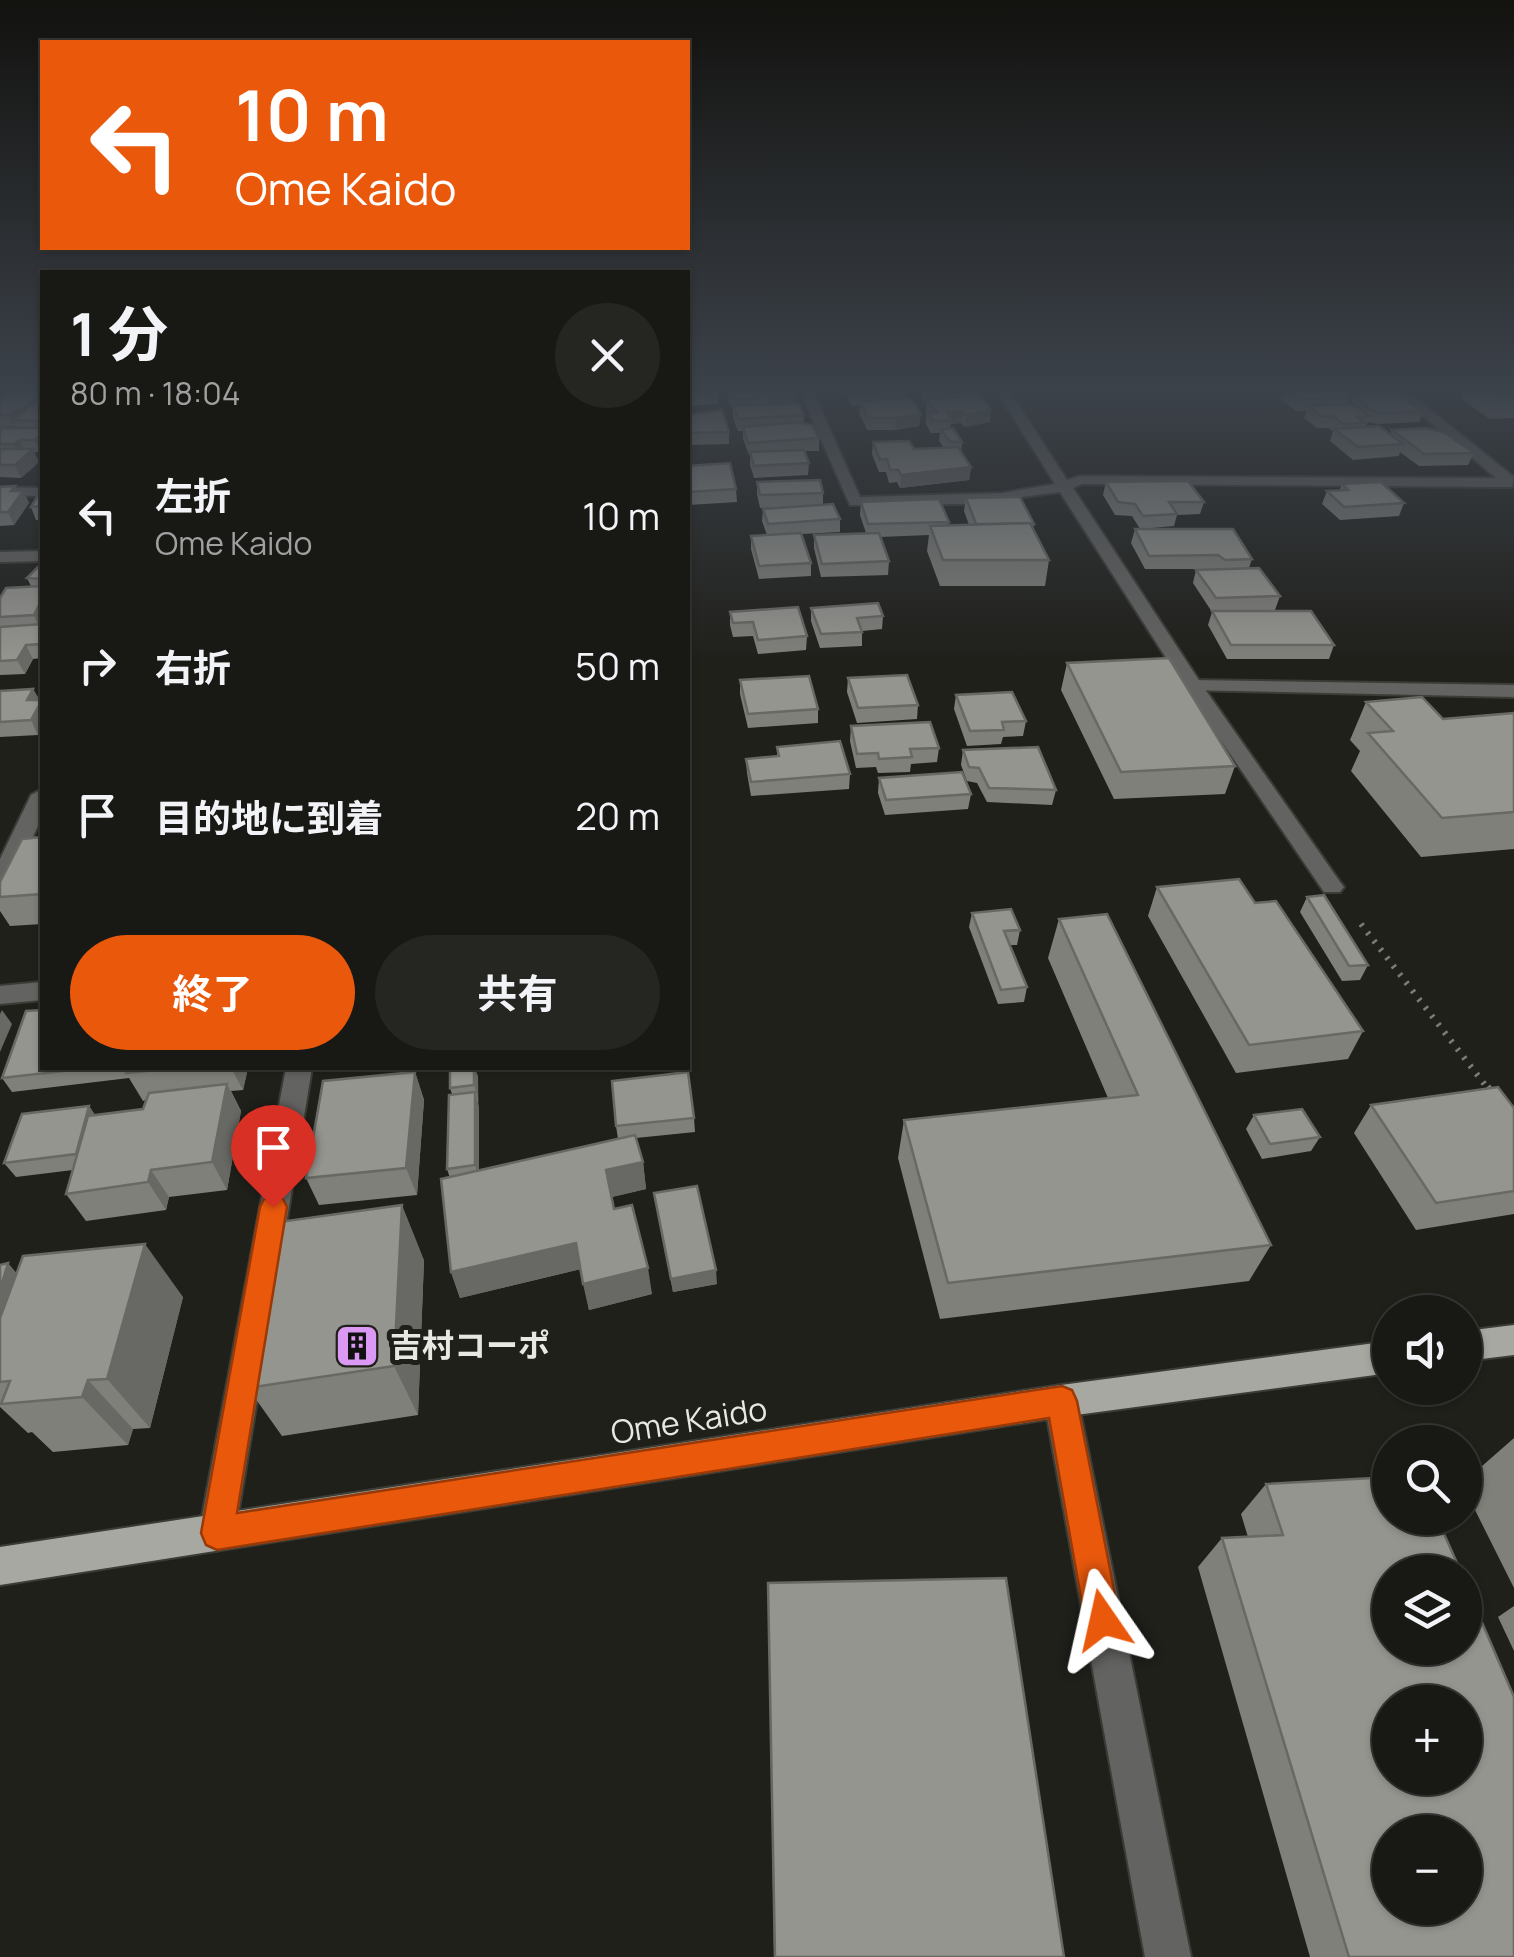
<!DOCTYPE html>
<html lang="ja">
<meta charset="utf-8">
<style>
body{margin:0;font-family:Manrope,"Noto Sans JP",sans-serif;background:#252522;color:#f1f3f6;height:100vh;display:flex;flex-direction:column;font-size:38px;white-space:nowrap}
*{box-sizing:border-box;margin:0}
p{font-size:32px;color:#9fa0a0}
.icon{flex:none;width:55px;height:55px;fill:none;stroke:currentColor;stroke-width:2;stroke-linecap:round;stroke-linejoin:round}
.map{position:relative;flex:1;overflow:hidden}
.sheet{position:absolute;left:40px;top:270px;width:650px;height:800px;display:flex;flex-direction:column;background:#181814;border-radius:0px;box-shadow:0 2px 8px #0004,0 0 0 2px #363734}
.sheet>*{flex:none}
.hud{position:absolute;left:40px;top:40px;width:650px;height:210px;border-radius:0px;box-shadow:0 2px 8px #0004,0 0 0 2px #363734;background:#ea580c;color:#fff;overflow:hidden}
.fabs{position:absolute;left:1372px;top:1295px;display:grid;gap:20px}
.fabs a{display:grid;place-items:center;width:110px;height:110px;border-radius:50%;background:#181814;box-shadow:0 2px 8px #0004,0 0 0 2px #363734;font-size:50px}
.pin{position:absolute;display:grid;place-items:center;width:85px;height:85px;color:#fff;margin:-102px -42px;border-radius:50% 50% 50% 0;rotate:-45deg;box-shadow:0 0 10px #0007}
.pin .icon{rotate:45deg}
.me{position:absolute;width:110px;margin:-55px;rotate:349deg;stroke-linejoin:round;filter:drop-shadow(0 0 8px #0008)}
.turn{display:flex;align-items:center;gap:35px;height:210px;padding:0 30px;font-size:45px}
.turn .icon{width:130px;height:130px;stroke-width:2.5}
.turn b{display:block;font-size:70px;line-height:85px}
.round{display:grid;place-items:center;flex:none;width:105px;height:105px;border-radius:52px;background:#252522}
.summary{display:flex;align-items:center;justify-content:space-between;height:170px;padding:0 30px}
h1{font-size:60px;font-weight:700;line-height:75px}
.action{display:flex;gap:20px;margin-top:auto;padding:20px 30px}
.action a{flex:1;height:115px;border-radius:60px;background:#ea580c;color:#fff;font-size:40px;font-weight:700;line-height:115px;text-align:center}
.action a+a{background:#252522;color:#f1f3f6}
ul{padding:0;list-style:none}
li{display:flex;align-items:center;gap:30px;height:150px;padding:0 30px}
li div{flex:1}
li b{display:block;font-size:38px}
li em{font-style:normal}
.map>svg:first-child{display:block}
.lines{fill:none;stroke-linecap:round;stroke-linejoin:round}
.service-casing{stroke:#3c3c37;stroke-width:4}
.minor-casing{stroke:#3c3c37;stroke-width:4}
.primary-casing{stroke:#3c3c37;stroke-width:4}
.path-far1{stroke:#7b7b77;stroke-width:6;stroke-dasharray:2.5 8;stroke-linecap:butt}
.path{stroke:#7b7b77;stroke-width:8;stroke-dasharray:2.5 9;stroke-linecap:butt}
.service{fill:#636361;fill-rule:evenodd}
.minor{fill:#636361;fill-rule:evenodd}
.primary{fill:#a8a8a2;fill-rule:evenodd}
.wall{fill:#80807b}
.shaded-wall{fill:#686864}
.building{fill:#95958f;stroke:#686864;stroke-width:2.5;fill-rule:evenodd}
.route{fill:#ea580c;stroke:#983908;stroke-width:2.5}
.labels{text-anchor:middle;stroke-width:10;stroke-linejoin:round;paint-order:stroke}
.near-poi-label{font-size:32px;font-weight:bold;fill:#e7e7e3;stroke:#20201b;text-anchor:start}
.near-street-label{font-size:32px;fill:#e7e7e3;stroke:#20201b}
</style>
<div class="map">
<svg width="1514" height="1957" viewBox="0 0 1514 1957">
<rect width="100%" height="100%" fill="#20201b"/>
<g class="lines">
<g class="service-casing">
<g id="service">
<polygon points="1193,680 1514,685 1514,697 1186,690 1186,682"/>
<polygon points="42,789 42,817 12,883 0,891 0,859 31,795"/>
<polygon points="42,982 42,1000 0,1004 0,986"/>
<polygon points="286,1068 312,1068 235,1533 230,1546 217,1551 204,1546 199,1533"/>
</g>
</g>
<g class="minor-casing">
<g id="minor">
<polygon points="688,387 760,387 688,393"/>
<polygon points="798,387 811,387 860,497 1002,493 1055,484 994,387 1007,387 1067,480 1080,476 1496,478 1388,387 1402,387 1514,477 1512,487 1082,484 1073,488 1202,685 1340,882 1344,887 1340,892 1324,892 1184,686 1060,492 970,504 850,505"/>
<polygon points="2,388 42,389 42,397 2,396"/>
<polygon points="0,487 42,488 42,496 0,495"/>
<polygon points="42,551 42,561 0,562 0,552"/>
<polygon points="1061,1385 1073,1389 1078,1401 1191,1957 1145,1957 1044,1401 1049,1389"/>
</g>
</g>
<g class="primary-casing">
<g id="primary">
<polygon points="1514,1325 1514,1355 1465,1361 1465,1331"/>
<polygon points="1390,1341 1390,1373 1061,1417 0,1585 0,1547 1061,1385"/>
</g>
</g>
<polyline class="path-far1" points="1361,924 1489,1090"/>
<polyline class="path" points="1487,1087 1491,1092"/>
<use href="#service" class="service"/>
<use href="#minor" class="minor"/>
<use href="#primary" class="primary"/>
</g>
<g class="wall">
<polygon points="42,387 42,450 40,452 34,452 39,462 21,478 0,477 0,428 16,428 15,426 0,427 0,399"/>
<polygon points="688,387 718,392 718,404 688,406"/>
<polygon points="727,387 793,387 795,392 795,403 804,415 804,423 819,438 819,451 805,451 809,463 808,475 754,478 750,465 750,455 749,455 743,439 743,431 738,431 733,418 733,411 727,395"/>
<polygon points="846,387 904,387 906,391 906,399 921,414 919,426 895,430 867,430 859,413 860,405 852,406 845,392"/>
<polygon points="918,387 978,387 977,396 990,422 965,427 961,423 951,424 950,428 962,442 961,452 971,467 969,480 900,488 897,482 889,483 886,472 879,472 872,454 873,442 914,449 944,448 939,441 940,433 931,433 926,424 926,401 923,401"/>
<polygon points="1283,387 1337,387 1350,397 1347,404 1350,404 1354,394 1408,396 1406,401 1423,411 1419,422 1378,424 1368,422 1366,427 1390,434 1392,430 1474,453 1468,465 1419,466 1400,452 1399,456 1353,460 1330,441 1333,431 1328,428 1317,428 1304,418 1307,411 1296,411 1280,398"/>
<polygon points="1465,387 1514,387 1514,418 1490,419 1461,399"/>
<polygon points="688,415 729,432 729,444 688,445"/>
<polygon points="688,466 736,489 737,502 688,505"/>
<polygon points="757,482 823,493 823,504 840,519 840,532 802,534 811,563 811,576 759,579 751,549 751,536 767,535 762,521 763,509 786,507 760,508 757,494"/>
<polygon points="1106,482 1204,502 1200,514 1177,515 1174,526 1140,529 1132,516 1115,515 1103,495"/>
<polygon points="1342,484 1404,503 1399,516 1340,520 1322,504 1327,491 1340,490"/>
<polygon points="15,486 17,491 23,491 29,503 14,525 0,526 0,487"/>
<polygon points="42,490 42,520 36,520 31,507"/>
<polygon points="966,498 1034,524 1033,529 1049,560 1045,586 940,586 927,551 929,535 880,537 889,561 888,575 821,577 814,548 814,535 866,533 860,515 861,502 949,522 948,525 969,525 964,511"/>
<polygon points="1135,529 1252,559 1249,568 1280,596 1275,610 1240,611 1334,645 1329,659 1227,659 1208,625 1212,612 1193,583 1196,570 1216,569 1145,569 1131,543"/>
<polygon points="42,563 42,658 33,659 25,674 0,675 0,598 31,586 27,578"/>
<polygon points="811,608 883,616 882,629 862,631 862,646 820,648 811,621"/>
<polygon points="730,612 807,636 806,650 758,654 753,636 733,637 730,625"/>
<polygon points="1067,663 1235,766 1225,794 1114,799 1061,690"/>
<polygon points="848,678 918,705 917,719 857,723 847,692"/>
<polygon points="740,680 818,709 818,723 748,728 740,694"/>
<polygon points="33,689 39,699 38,735 0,737 0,691"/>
<polygon points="956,695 1026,721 1023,736 1003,737 1001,744 967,746 954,709"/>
<polygon points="1366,702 1443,719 1514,713 1514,849 1421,857 1351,771 1360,751 1350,740"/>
<polygon points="851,726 939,748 937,762 911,764 910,772 878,773 876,767 856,768 850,741"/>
<polygon points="777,747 850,774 849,789 751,796 747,773 746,759 777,756"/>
<polygon points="963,750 1056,790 1052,805 987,802 977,783 967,781 961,765"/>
<polygon points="879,778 971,794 968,809 885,815 878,793"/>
<polygon points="42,837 42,924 10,926 0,911 0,882"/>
<polygon points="1157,887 1255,903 1363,1031 1348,1059 1236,1073 1148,916"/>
<polygon points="1307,897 1368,965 1360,980 1342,981 1300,912"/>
<polygon points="972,913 1020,930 1017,945 1010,945 1027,987 1024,1002 998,1004 969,927"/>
<polygon points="1059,919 1271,1245 1249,1281 940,1319 898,1158 904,1120 1108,1098 1048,958"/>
<polygon points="42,1068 248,1068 243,1090 231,1091 241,1111 227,1190 169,1197 166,1210 86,1221 66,1194 73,1170 16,1177 4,1163 89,1106 95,1115 143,1109 146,1100 143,1101 129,1078 12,1092 2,1078"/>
<polygon points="415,1072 424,1100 417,1195 319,1205 306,1178"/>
<polygon points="478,1076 479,1171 618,1139 616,1126 694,1118 695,1132 636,1138 643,1162 646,1189 612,1197 614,1209 652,1294 589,1310 581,1269 460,1298 451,1272 450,1178 447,1169 452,1094 450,1088"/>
<polygon points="1371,1105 1514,1108 1514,1214 1416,1230 1354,1133"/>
<polygon points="1254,1115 1320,1137 1311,1151 1262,1159 1246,1129"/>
<polygon points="654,1193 717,1284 673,1292"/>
<polygon points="424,1260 418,1415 282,1436 248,1388"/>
<polygon points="0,1265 17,1273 183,1297 150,1428 133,1429 128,1445 53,1452 32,1432 28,1433 0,1407"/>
<polygon points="1514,1438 1514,1588 1465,1490 1465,1481"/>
<polygon points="1266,1484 1514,1957 1310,1957 1198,1567 1222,1538 1248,1537 1241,1514"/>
<polygon points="768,1583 1064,1957 774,1957"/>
<polygon points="1514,1606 1514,1651 1498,1617"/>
</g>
<g class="shaded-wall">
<polygon points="795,392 795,404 771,407 772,396"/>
<polygon points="42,393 42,409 12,420 15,426 14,427 8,415"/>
<polygon points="991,410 990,422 965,427 967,415"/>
<polygon points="962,411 961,423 951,424 951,420 947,412"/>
<polygon points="921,414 919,426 895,430 896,418"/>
<polygon points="42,433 42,450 40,452 35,440"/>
<polygon points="20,440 25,452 19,457 14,444"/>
<polygon points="33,449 39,462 21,478 15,465"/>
<polygon points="971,467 969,480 900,488 901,475"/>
<polygon points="15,486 20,496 23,491 29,503 14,525 8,512 11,491"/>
<polygon points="42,599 42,625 40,629 34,615"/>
<polygon points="26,645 33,659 25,674 17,660"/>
<polygon points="33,689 41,703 42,700 42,727 38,735 31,720 27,700"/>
<polygon points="2,1010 12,1024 0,1052 0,1014"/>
<polygon points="231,1068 248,1068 243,1090"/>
<polygon points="474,1068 475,1068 478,1076 478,1099 474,1085"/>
<polygon points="415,1072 424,1100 417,1195 406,1168"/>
<polygon points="227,1084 241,1111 227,1190 212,1162"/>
<polygon points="475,1092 479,1107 479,1180 475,1165"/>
<polygon points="89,1106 99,1121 86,1169 76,1154"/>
<polygon points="643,1162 646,1189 611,1197 606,1170"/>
<polygon points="151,1170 169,1197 166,1210 148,1182"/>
<polygon points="402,1205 424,1260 418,1415 394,1366"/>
<polygon points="576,1243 581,1269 460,1298 451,1272"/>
<polygon points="145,1244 183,1297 150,1428 107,1379"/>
<polygon points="8,1263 31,1290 0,1382 0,1290"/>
<polygon points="648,1268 652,1294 589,1310 583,1284"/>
<polygon points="716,1270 717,1284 673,1292 671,1279"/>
<polygon points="88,1380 133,1429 128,1445 82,1397"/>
</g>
<g class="building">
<polygon points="15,387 42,387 42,393 27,406 8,415 0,415 0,399"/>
<polygon points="688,387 716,387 718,392 688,394"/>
<polygon points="729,387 793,387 795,392 772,396 768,391 752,391 758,399 733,399"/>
<polygon points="849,387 904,387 906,391 853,394"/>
<polygon points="923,387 978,387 978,388 924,389"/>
<polygon points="1285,387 1337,387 1350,397 1300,400"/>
<polygon points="1487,387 1514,387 1514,396 1500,396"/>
<polygon points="1394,392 1408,396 1403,399 1423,411 1382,413 1371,410 1354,394"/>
<polygon points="980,396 991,410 967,415 962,411 947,412 951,420 933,421 927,413 937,412 926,399"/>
<polygon points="912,398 921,414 896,418 868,418 860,401"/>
<polygon points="38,400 42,400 42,421 12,420"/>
<polygon points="799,403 804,415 738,419 733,406"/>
<polygon points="1353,404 1370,416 1357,417 1364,423 1344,424 1332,416 1321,416 1308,406"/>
<polygon points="722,410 729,432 688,433 688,415"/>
<polygon points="799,422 812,425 819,438 748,443 743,427"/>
<polygon points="1379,426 1403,444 1358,447 1334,429"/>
<polygon points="0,428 42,428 42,433 35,440 20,440 14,444 0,444"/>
<polygon points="953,428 962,442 950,442 941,429"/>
<polygon points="1427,428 1445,433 1474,453 1424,454 1392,430"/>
<polygon points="909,441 914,449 958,447 971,467 901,475 898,470 890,470 887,459 880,460 873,442"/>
<polygon points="0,449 33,449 15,465 0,465"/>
<polygon points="804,450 809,463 754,466 750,452"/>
<polygon points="730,463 736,489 688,492 688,466"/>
<polygon points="820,480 823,493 760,495 757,482"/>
<polygon points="1188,481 1204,502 1169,502 1177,514 1143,516 1135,504 1118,502 1106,482"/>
<polygon points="1381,482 1404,503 1344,507 1327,491 1348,490 1342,484"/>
<polygon points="15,486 11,491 23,491 8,512 0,512 0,487"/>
<polygon points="41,490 42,490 42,506 31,507"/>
<polygon points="1020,497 1034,524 976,524 966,498"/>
<polygon points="939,499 949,522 868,524 861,502"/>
<polygon points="833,504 840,519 768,524 763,509"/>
<polygon points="1030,523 1049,560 943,560 930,526"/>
<polygon points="1135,529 1233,529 1252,559 1225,560 1218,555 1149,556"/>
<polygon points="801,533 811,563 759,566 751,536"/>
<polygon points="879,533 889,561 822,564 814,535"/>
<polygon points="42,563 42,579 27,578"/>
<polygon points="1259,568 1280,596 1216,598 1196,570"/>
<polygon points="42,586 42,599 34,615 0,617 0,598 6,588"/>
<polygon points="878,603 883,616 857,618 862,632 821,634 811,608"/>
<polygon points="798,607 807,636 758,640 753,622 733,623 730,612"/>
<polygon points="1212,611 1311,611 1334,645 1231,645"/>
<polygon points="42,624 42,644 26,645 17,660 0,661 0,627"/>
<polygon points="1169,658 1235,766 1121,772 1067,663"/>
<polygon points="907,675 918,705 858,708 848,678"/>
<polygon points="809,676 818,709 748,714 740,680"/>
<polygon points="33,689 27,700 42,700 31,720 0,722 0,691"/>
<polygon points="1012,692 1026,721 1002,722 1004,730 970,731 956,695"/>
<polygon points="1422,697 1443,719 1514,713 1514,812 1442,818 1368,733 1393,731 1366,702"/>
<polygon points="930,722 939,748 910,749 912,757 879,759 878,753 857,754 851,726"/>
<polygon points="840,741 850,774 751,782 746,759 779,756 777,747"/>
<polygon points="1038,747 1056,790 989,788 979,768 969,767 963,750"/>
<polygon points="962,772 971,794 886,800 879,778"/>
<polygon points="42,837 42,894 0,897 0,882 22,839"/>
<polygon points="1239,879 1255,903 1276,901 1363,1031 1249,1045 1157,887"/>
<polygon points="1324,895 1368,965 1349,966 1307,897"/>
<polygon points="1011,909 1020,930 1004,931 1027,987 1001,990 972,913"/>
<polygon points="1107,914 1271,1245 948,1283 904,1120 1138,1095 1059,919"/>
<polygon points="42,1010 42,1068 89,1068 2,1078 26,1011"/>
<polygon points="127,1068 175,1068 126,1073"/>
<polygon points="450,1068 474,1068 474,1085 450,1088"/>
<polygon points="415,1072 406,1168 306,1178 323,1081"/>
<polygon points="688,1072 694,1118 616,1126 612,1081"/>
<polygon points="227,1084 212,1162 151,1170 148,1182 66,1194 88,1116 143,1109 149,1093"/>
<polygon points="1498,1087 1514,1108 1514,1191 1436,1203 1371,1105"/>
<polygon points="475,1092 475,1165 447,1169 449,1095"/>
<polygon points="89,1106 76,1154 4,1163 22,1114"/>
<polygon points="1302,1109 1320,1137 1270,1144 1254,1115"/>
<polygon points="635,1135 643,1162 606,1170 614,1209 632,1205 648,1268 583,1284 576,1243 451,1272 441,1179"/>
<polygon points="697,1186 716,1270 671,1279 654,1193"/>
<polygon points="402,1205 394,1366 248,1388 272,1223"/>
<polygon points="145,1244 107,1379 88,1380 82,1397 1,1404 10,1381 0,1382 0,1318 23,1256"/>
<polygon points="8,1263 0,1290 0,1265"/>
<path d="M1390,1477V1518H1437L1461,1572H1390V1648H1465V1583L1514,1697V1957H1349L1222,1538L1283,1535L1266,1484ZM1390,1702H1465V1778H1390ZM1390,1832H1465V1908H1390Z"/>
<polygon points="1006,1578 1064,1957 775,1957 768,1583"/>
</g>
<linearGradient id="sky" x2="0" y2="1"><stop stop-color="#12120f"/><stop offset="0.59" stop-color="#3c424a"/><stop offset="1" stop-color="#3c424a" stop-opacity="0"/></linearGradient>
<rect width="1514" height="661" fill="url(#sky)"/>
<polygon class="route" points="273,1196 283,1199 287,1207 237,1513 1062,1386 1072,1390 1077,1401 1120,1620 1115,1633 1103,1638 1090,1633 1085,1620 1049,1418 217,1550 206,1545 201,1533 260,1207 264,1199"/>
<defs>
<g id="building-square" transform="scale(2.25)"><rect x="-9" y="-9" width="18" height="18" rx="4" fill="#dc99f4" stroke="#20201b"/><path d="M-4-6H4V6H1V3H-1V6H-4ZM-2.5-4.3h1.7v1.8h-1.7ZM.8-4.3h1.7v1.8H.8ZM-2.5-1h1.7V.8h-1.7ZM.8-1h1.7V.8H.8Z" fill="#111"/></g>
</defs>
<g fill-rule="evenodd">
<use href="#building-square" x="357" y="1346"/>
</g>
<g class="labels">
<g class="near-poi-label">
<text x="390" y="1357">吉村コーポ</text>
</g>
<g class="near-street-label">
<text transform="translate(689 1421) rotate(-9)" y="11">Ome Kaido</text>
</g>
</g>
</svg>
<div class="fabs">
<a><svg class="icon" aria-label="sound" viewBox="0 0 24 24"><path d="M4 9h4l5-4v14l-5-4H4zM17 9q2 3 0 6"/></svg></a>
<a><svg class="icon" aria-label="search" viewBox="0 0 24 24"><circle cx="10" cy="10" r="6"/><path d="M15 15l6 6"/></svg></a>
<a><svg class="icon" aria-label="layers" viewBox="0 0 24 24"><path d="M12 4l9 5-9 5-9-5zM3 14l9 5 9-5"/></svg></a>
<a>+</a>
<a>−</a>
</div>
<div class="pin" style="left:273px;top:1207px;background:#d93025"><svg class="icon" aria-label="arrive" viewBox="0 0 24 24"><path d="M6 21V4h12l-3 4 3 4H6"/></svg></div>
<svg class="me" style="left:1103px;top:1620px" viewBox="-20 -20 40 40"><path d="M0-17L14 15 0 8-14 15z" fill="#ea580c" stroke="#fff" stroke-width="4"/></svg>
<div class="hud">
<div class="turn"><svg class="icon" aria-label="left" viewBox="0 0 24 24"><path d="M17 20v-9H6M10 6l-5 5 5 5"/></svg><div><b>10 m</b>Ome Kaido</div></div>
</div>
<section class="sheet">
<div class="summary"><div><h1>1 分</h1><p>80 m · 18:04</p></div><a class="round"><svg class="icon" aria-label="close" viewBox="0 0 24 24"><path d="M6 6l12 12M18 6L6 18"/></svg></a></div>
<ul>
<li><svg class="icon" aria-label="left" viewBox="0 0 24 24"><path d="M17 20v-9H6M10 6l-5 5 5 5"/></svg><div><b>左折</b><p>Ome Kaido</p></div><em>10 m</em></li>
<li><svg class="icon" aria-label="right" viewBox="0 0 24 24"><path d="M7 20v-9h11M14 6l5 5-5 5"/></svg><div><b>右折</b></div><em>50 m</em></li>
<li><svg class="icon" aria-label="arrive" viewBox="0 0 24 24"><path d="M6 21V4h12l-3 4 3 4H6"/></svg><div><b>目的地に到着</b></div><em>20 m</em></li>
</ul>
<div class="action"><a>終了</a><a>共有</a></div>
</section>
</div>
